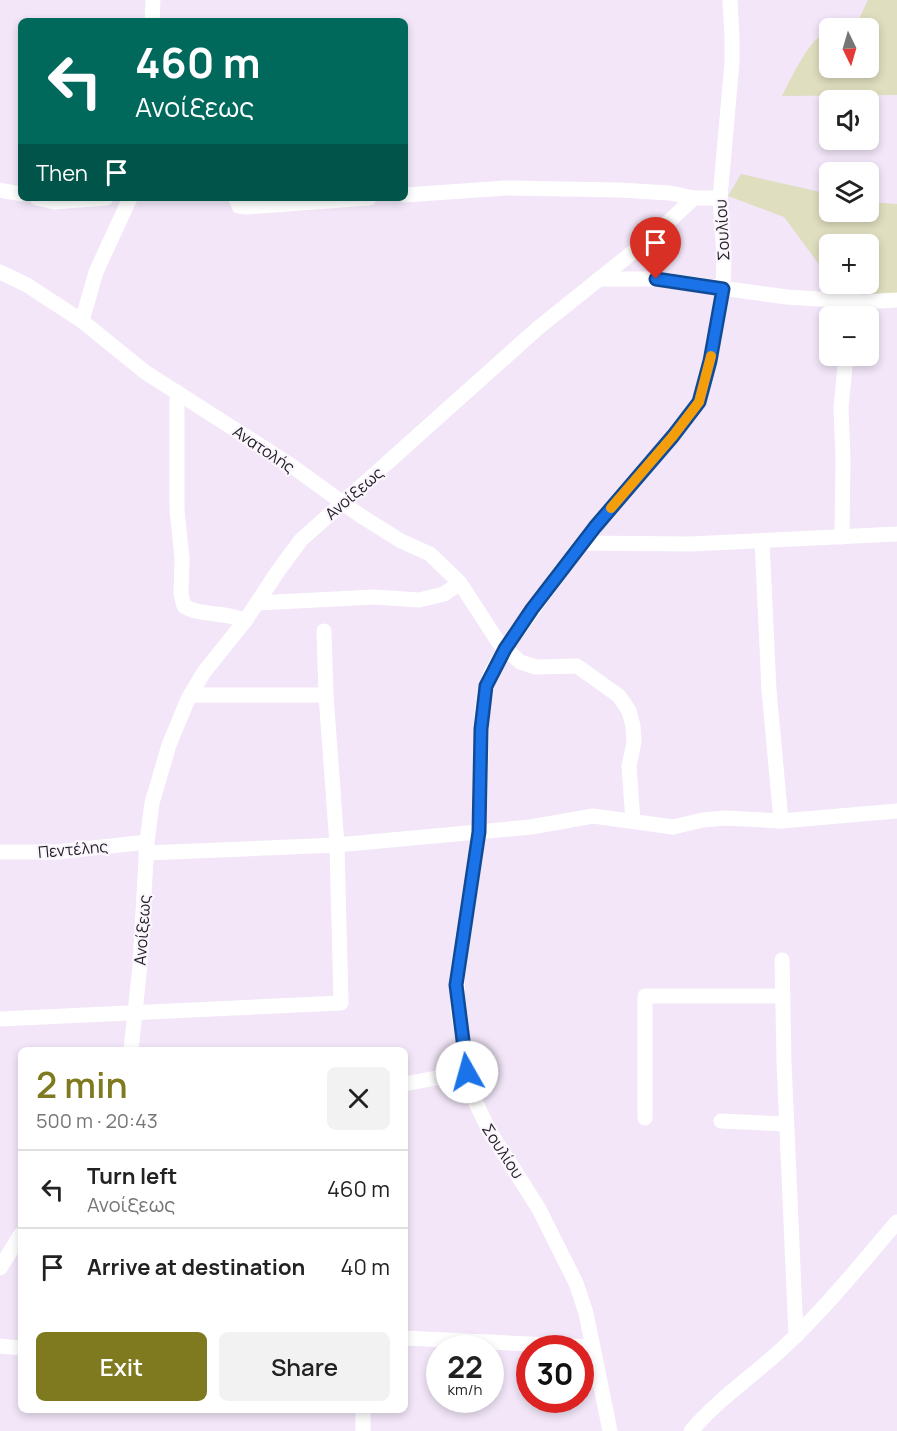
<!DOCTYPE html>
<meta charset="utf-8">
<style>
body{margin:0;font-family:Manrope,sans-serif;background:#f2f2f2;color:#222;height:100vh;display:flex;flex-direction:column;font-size:22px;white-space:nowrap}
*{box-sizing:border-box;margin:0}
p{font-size:20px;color:#767676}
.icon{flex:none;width:33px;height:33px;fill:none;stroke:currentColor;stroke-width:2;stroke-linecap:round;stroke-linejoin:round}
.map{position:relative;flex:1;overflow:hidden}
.panel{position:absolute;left:18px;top:1047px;width:390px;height:366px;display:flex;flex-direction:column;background:#fff;border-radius:9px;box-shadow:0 3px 9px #0003}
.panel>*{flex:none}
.hud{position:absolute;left:18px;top:18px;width:390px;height:183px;border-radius:9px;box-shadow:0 3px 9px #0003;background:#00695c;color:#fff;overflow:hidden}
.needle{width:39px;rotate:175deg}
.fabs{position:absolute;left:819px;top:18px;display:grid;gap:12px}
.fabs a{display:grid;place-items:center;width:60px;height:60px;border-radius:9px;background:#fff;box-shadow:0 3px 9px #0003;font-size:30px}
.speed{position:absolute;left:426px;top:1335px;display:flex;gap:12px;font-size:30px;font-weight:700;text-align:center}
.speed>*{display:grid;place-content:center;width:78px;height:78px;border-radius:50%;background:#fff;box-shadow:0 3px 9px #0003;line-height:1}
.speed small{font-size:15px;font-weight:400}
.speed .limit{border:9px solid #d22;background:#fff;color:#111}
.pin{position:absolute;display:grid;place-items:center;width:51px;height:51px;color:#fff;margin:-62px -26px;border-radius:50% 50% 50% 0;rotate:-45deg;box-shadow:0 0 6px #0007}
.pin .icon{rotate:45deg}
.me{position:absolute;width:66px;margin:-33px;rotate:353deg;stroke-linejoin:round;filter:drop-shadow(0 0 4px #0008)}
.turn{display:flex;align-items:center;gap:21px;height:126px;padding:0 18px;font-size:27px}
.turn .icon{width:78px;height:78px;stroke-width:2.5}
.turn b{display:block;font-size:42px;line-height:51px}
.then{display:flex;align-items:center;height:57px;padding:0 18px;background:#0003;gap:12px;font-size:22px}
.round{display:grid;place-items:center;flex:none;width:63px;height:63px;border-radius:9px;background:#f2f2f2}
.overview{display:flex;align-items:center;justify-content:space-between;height:102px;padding:0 18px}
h1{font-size:36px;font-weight:600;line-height:45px;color:#7f791f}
.button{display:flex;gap:12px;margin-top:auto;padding:12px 18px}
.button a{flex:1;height:69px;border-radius:9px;background:#7f791f;color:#fff;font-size:24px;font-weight:600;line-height:69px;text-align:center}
.button a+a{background:#f2f2f2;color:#222}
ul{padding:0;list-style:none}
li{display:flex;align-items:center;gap:18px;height:78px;padding:0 18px;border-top:2px solid #e0e0e0}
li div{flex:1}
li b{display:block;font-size:22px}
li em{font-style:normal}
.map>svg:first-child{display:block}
.green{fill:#dfdebf}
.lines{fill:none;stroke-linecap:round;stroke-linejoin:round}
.minor{stroke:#fff;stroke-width:15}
.route-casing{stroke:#114b97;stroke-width:15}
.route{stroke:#1a73e8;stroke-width:10}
.slow{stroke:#f59e0b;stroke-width:10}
.labels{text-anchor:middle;stroke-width:4.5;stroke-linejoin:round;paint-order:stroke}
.street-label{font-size:16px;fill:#242026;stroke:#fbf6fe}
</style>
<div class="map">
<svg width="897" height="1431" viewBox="0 0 897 1431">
<rect width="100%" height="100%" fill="#f2e6f8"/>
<g class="green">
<path d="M868,0H897V95L782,96C792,77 809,38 829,30L830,68H868V28H833L859,19Z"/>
<polygon points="741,174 829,194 830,212 868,212 869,202 897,204 897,293 842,295 834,284 868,284 868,244 830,244 829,278 784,217 728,196"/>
</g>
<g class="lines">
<g class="minor">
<polyline points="152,21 153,0"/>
<polyline points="0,190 21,194"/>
<polyline points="405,195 506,188 619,190 670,193 694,198 720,198"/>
<polyline points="37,198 54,202 106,198"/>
<polyline points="236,198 239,206 247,207 369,198"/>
<polyline points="0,272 27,285 82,321 145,372 289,464 361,516 401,541 430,554 460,583 499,643 520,662 536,667 577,666 619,696 629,711 633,726 634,742 629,766 633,821"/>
<polyline points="599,279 656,279 787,297 865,302 897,300"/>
<polyline points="82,321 96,272 130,198"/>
<path d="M177,392V510L182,558L181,594L184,606C202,617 226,611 245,621"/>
<polyline points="842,537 843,459 841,408 846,356"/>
<polyline points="762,541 769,690 781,821"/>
<polyline points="583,543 690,544 897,534"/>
<polyline points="257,603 374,597 419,600 444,594 460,583"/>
<polyline points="190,695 326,695 324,631"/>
<polyline points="0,852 57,852 147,842"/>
<polyline points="146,853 337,845 326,695"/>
<polyline points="782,960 784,1061 796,1336"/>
<polyline points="0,1019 341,1003 337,845 531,827 593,816 673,827 703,820 725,818 781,821 897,811"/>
<polyline points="131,1050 140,965 147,842 152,803 169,745 188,699 204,672 245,621 278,571 301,540 538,328 653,236 694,198"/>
<polyline points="405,1084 467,1072"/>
<polyline points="645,1118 645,996 783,996"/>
<polyline points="721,1121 786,1124"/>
<polyline points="0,1268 21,1234"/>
<polyline points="405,1338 593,1347"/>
<polyline points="0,1346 21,1348"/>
<polyline points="363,1431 363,1410"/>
<polyline points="610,1431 586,1313 576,1283 539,1209 490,1132 472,1095 458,1011 457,976 479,832 482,712 485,691 491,673 505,649 560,572 595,527 673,436 699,402 710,361 723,289 724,256 720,198 732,62 732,38 730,0"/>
<path d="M691,1431C718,1399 753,1376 783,1348C825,1309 860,1265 897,1222"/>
</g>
</g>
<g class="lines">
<g class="route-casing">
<polyline id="route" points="467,1072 456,985 479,832 481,729 486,686 505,649 532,609 595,527 673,436 699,402 710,361 723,289 656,279"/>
</g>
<use href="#route" class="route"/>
<polyline class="slow" points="611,508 673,436 699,402 711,356"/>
</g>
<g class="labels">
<g class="street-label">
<text transform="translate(722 230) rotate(-93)" y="6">Σουλίου</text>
<text transform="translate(264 449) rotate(34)" y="6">Ανατολής</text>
<text transform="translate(354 493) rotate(-41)" y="6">Ανοίξεως</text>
<text transform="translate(73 849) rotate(-5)" y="6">Πεντέλης</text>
<text transform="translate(142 930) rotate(-86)" y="6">Ανοίξεως</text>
<text transform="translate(503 1151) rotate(57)" y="6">Σουλίου</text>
</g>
</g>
</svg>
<div class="fabs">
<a><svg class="needle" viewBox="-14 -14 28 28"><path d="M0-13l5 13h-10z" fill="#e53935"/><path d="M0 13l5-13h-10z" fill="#767676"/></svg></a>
<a><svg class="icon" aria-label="sound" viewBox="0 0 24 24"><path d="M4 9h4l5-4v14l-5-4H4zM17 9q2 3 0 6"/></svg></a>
<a><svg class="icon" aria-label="layers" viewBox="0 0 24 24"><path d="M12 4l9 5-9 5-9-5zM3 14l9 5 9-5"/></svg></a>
<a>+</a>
<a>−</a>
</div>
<div class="speed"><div>22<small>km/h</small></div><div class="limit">30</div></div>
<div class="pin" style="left:656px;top:279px;background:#d93025"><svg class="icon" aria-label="arrive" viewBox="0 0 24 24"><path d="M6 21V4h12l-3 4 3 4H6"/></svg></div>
<svg class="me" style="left:467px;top:1072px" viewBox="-20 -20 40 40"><circle r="19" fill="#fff"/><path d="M0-13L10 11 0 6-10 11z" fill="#1a73e8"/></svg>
<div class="hud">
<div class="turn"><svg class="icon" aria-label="left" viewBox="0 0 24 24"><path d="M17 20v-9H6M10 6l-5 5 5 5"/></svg><div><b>460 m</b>Ανοίξεως</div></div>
<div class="then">Then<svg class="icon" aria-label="arrive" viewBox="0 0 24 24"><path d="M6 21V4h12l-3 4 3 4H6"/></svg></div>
</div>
<section class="panel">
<div class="overview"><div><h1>2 min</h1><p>500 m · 20:43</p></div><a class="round"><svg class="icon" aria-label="close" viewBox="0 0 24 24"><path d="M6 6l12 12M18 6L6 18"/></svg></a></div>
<ul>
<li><svg class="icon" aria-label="left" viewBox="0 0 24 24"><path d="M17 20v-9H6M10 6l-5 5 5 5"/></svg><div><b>Turn left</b><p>Ανοίξεως</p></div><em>460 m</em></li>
<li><svg class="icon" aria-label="arrive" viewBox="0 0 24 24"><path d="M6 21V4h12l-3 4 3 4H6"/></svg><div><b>Arrive at destination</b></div><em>40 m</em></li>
</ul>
<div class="button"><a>Exit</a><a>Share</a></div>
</section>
</div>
